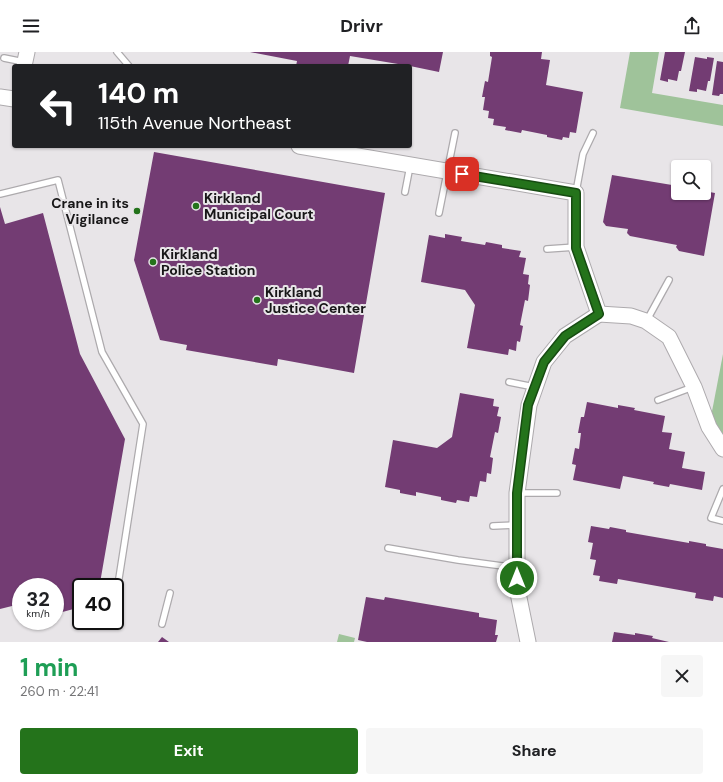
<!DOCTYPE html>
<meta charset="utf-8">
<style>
body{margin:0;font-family:"DM Sans",sans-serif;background:#f6f6f6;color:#202124;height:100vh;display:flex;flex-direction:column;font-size:15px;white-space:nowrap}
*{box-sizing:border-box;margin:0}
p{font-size:13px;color:#757577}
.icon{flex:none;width:22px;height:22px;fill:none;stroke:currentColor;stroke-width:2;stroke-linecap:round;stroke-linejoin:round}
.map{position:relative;height:590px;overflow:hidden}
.details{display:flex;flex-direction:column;background:#fff;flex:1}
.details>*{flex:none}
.banner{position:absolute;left:12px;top:12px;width:400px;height:84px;border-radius:4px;box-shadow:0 1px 3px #0004;background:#202124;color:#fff;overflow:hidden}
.controls{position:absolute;left:671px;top:108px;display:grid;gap:8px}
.controls a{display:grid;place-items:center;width:40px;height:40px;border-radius:4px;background:#fff;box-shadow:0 1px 3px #0004;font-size:20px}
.speed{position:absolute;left:12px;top:526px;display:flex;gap:8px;font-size:20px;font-weight:700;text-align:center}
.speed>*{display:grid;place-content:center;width:52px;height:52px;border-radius:50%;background:#fff;box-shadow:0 1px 3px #0004;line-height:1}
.speed small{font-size:10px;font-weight:400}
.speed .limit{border:2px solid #111;border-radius:6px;background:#fff;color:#111}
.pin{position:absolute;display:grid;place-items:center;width:34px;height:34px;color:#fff;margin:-17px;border-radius:8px;box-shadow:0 2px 6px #0006}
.me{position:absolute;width:44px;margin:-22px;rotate:0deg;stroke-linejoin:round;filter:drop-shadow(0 0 3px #0008)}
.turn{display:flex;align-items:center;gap:14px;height:84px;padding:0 20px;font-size:18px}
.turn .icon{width:52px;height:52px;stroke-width:2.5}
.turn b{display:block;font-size:28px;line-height:34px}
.round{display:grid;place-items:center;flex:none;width:42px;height:42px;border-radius:4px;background:#f6f6f6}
.head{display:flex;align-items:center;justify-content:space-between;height:68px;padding:0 20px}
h1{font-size:24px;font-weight:700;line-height:30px;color:#1e9e55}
.button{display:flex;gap:8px;margin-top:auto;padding:8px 20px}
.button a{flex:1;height:46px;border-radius:4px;background:#24731b;color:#fff;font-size:16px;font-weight:700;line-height:46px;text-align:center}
.button a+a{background:#f6f6f6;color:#202124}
header{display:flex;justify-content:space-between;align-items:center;height:52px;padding:0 20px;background:#fff;font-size:18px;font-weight:700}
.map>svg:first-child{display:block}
.green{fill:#9fc39a}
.building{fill:#733c73}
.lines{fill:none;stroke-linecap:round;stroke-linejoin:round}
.lane-casing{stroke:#adaaad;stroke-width:8}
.secondary-casing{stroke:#adaaad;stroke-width:17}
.lane{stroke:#fff;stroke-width:5.5}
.secondary{stroke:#fff;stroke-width:15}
.route-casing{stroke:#174b12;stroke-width:10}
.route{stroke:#24731b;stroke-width:7}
.poi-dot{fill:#24731b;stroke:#e8e5e8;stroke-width:1.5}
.labels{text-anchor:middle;stroke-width:4;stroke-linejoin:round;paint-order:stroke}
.poi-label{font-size:14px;font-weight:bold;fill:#171617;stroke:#e8e5e8;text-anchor:start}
</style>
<header><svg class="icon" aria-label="menu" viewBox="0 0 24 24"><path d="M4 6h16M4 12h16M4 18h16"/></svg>Drivr<svg class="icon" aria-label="share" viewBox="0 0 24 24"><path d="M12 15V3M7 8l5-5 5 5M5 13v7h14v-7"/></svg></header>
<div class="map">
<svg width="723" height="590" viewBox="0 0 723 590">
<rect width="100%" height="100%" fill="#e8e5e8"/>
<g class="green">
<polygon points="630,0 659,0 652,41 723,53 723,74 620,56"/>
<polygon points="723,302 723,397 709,375"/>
<polygon points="339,582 355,586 354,590 337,590"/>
</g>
<g class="building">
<polygon points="250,0 443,0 439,20 410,14 350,4 348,14 296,14 297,9"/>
<polygon points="490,0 542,0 541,7 550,8 546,33 583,40 576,81 570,80 569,86 563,85 562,88 547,85 547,83 522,78 521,81 505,78 506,75 493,73 494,67 488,66 489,59 483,58 485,45 482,45 485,29 488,30 492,5 490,4"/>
<polygon points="665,0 685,0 681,19 679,19 677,29 668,27 668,30 660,28"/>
<polygon points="695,5 707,7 707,5 714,6 710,29 708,29 706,39 697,37 697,40 689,39"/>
<polygon points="717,9 723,10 723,42 720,42 719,44 712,43"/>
<polygon points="154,100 385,141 354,321 278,307 277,314 186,298 187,293 160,288 134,208"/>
<polygon points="612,123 678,134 678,141 704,141 704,139 715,141 704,204 679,199 676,195 677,193 630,184 627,181 628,177 606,174 603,170"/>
<polygon points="0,155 5,172 43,161 80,302 125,387 100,531 81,535 81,555 55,562 55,535 21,535 21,557 18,558 16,553 0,557"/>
<polygon points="445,182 462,185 461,189 485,193 486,190 502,193 502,196 521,199 519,205 526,206 523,222 529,223 528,232 530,233 528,249 525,248 520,273 523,274 520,290 517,289 516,299 509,297 508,303 467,296 475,253 465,238 421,230 429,183 445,186"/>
<polygon points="460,341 494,347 493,354 499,355 497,364 501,365 498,381 495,380 490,405 493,406 491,422 487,421 486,430 480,429 477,445 470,444 469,450 457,448 456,451 441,448 441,445 416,440 416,444 400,441 400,438 385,435 393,388 437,396 452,385"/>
<polygon points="587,350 618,356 618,353 635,356 634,358 665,364 662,380 672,381 669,397 685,400 682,416 705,420 702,438 670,432 669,435 653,432 654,430 623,424 620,437 573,428 576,413 572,412 575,396 579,397 581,381 578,381 581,365 584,365"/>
<polygon points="591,474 609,477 610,475 626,478 626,480 689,491 689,489 706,492 706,494 723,497 723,546 714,544 713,549 695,546 696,541 618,527 617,532 599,529 600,524 593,523 596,508 590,507 593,491 588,490"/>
<polygon points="366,545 384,548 385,545 479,561 479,565 497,568 495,583 498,583 496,590 367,590 358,588"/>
<polygon points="614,580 635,583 635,581 653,584 652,586 669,590 612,590"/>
<polygon points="162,585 169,590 158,590"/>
</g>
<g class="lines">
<g class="lane-casing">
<g id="lane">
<polyline points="117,0 129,14"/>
<polyline points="4,6 24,10"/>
<polyline points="405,140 410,114"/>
<polyline points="576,140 583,102 593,81"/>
<polyline points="0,142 58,128 102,300 143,372 117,539 115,542"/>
<polyline points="439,161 455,81"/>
<polyline points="547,197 576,195"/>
<polyline points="647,268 669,228"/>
<polyline points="509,330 534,335"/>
<polyline points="658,348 693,335"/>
<polyline points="723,437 711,466 723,469"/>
<polyline points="517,441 557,441"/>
<polyline points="493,474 517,473"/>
<polyline points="388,496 458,508 517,516"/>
<polyline points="162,572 170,541"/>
</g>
</g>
<g class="secondary-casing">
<g id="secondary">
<polyline points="24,14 27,0"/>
<polyline points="0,45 14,47"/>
<polyline points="299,94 576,141 576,195 599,262"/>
<polyline points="599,262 631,264 646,269 669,285 694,335 709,375 723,397"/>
<polyline points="528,590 517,536 517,441 529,353 544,310 565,284 599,262"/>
</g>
</g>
<use href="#lane" class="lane"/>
<use href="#secondary" class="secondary"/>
</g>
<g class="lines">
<g class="route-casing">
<polyline id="route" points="462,122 576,141 576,196 599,262 565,284 544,310 528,353 517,441 517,526"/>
</g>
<use href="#route" class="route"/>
</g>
<g class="poi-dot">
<circle cx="196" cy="154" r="4"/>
<circle cx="137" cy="159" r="4"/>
<circle cx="153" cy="210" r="4"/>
<circle cx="257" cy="248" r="4"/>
</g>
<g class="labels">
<g class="poi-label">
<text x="204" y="151">Kirkland<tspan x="204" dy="16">Municipal Court</tspan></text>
<text x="129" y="156" text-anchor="end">Crane in its<tspan x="129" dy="16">Vigilance</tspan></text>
<text x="161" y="207">Kirkland<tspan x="161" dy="16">Police Station</tspan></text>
<text x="265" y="245">Kirkland<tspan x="265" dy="16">Justice Center</tspan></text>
</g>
</g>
</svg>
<div class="controls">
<a><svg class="icon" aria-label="search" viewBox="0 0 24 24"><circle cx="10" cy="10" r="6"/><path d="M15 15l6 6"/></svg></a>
</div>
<div class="speed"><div>32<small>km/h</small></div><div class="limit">40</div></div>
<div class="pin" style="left:462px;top:122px;background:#d93025"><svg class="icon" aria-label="arrive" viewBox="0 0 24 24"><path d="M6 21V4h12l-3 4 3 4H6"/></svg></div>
<svg class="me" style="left:517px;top:526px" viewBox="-20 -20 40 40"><circle r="17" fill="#24731b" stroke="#fff" stroke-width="3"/><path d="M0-11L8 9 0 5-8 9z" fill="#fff"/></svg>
<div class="banner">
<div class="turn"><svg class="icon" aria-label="left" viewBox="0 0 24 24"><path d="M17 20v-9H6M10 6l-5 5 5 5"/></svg><div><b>140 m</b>115th Avenue Northeast</div></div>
</div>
</div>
<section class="details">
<div class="head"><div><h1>1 min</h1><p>260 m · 22:41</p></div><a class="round"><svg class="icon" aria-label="close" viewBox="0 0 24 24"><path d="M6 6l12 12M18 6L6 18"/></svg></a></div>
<div class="button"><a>Exit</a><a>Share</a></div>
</section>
